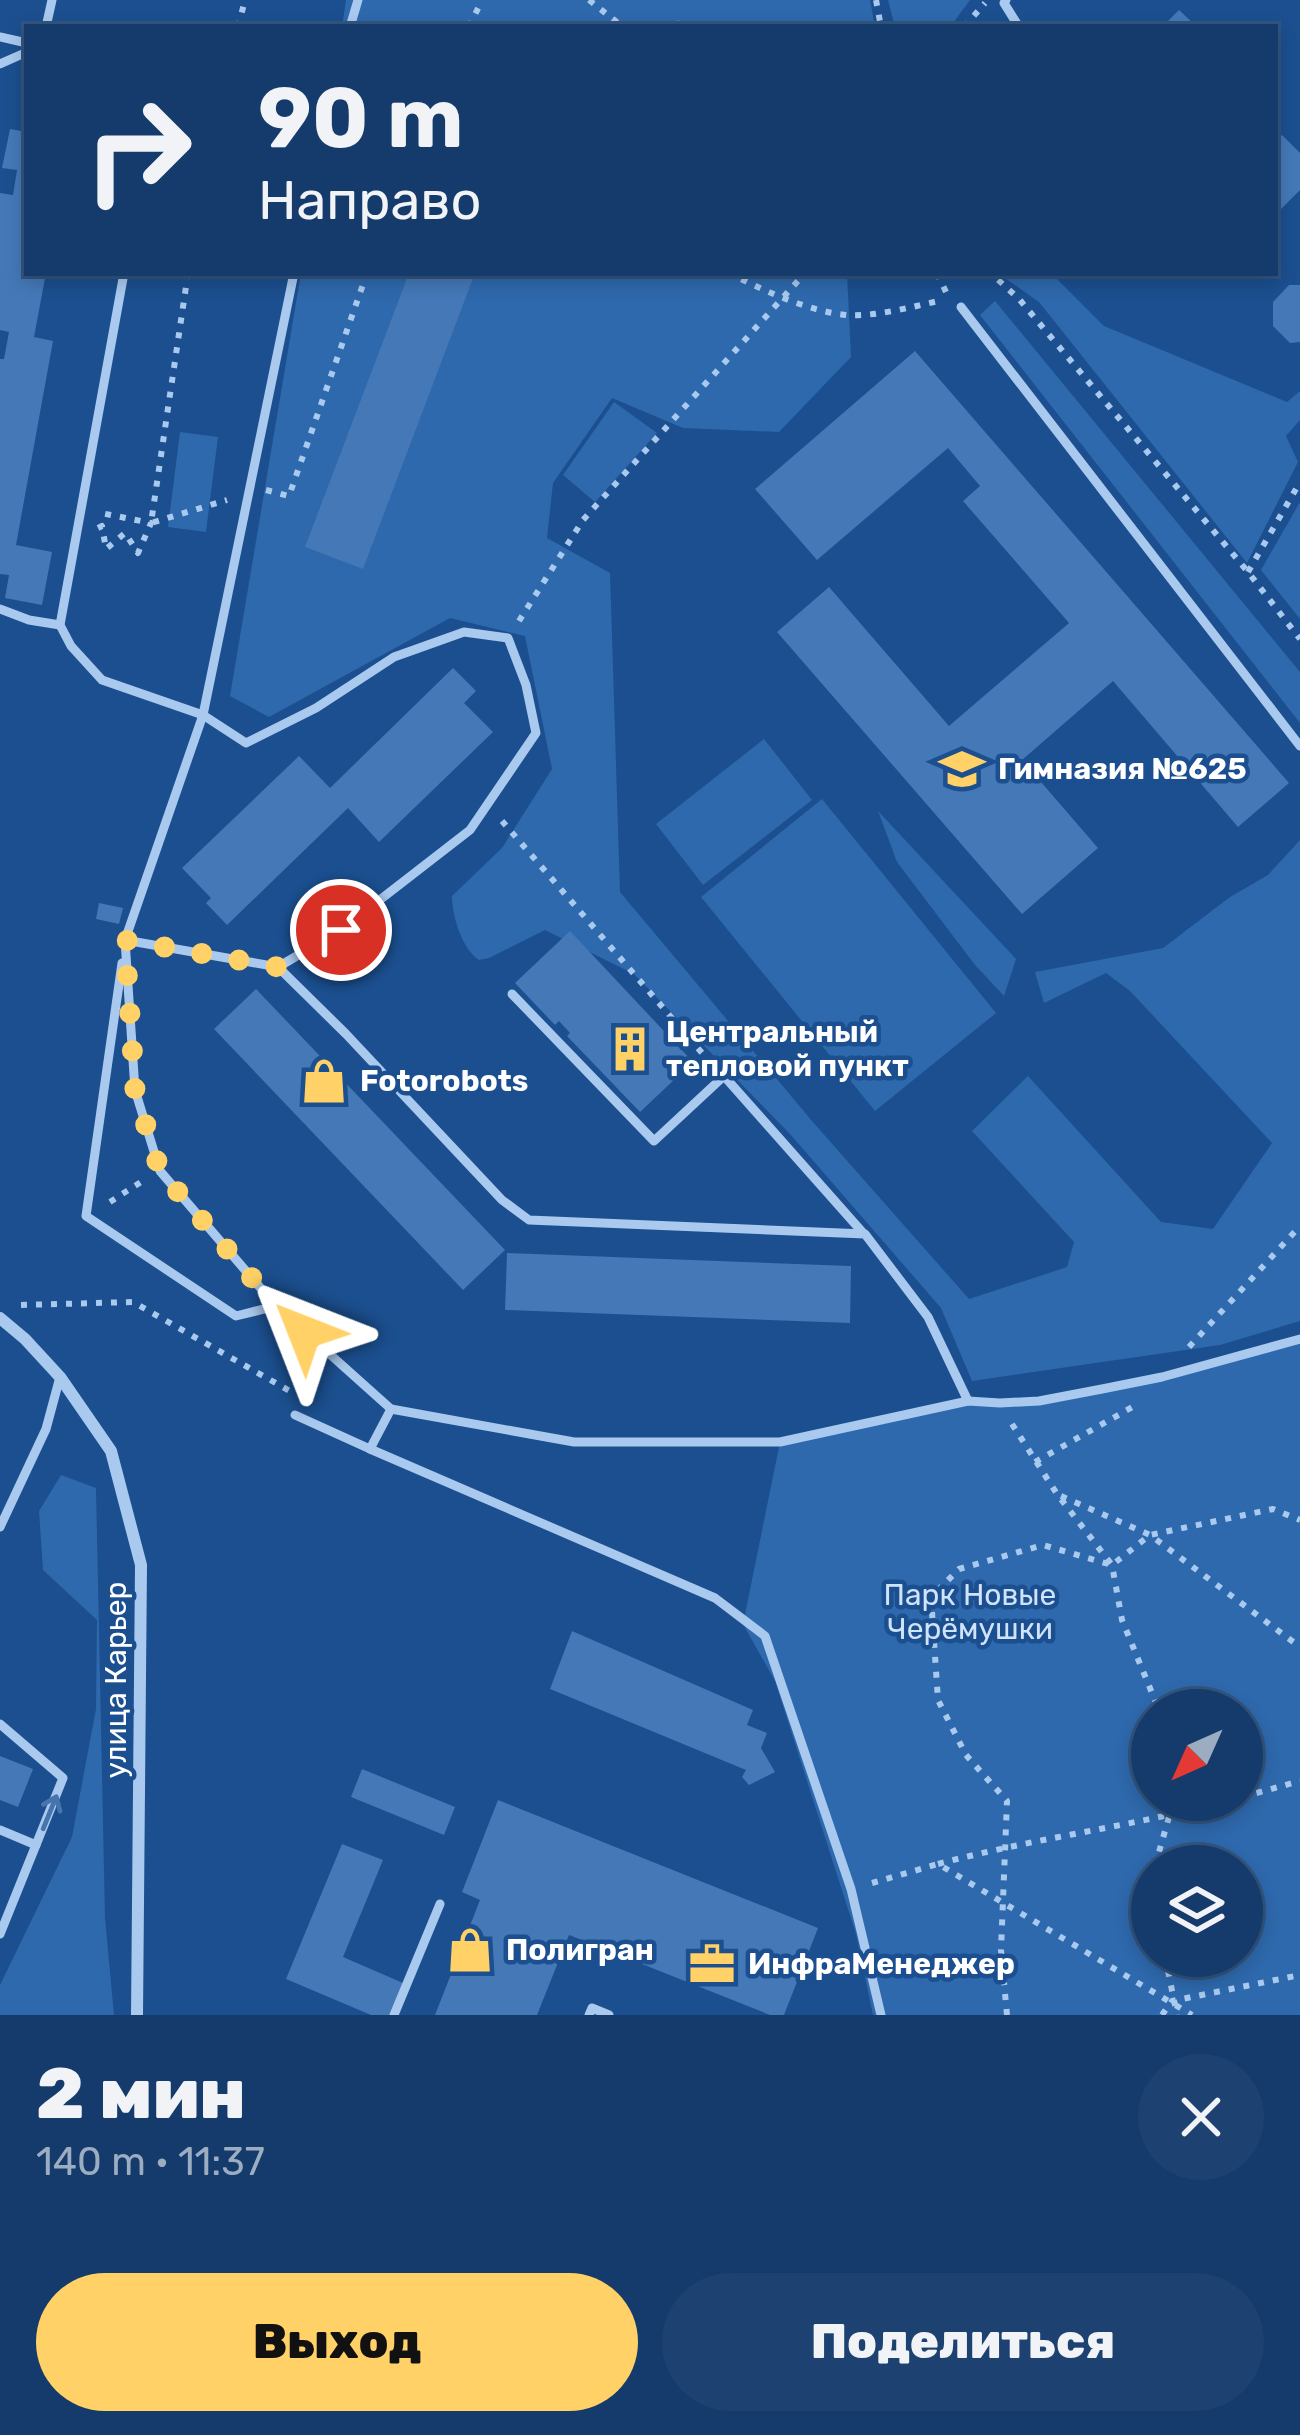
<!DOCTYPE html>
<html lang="ru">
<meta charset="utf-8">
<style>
body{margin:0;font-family:Rubik,sans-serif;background:#1d4271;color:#f1f3f6;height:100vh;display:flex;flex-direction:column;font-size:45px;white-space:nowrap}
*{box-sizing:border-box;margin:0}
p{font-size:39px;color:#9dadc1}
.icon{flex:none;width:66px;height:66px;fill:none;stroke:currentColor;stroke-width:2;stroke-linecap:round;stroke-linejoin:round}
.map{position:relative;height:2015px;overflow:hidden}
.panel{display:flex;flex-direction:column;background:#143b6b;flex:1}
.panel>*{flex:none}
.top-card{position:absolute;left:24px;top:24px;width:1254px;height:252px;border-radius:0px;box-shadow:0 6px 18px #0003,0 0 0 3px #33557e;background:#143b6b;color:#f1f3f6;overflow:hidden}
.needle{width:78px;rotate:225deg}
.controls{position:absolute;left:1131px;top:1689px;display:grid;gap:24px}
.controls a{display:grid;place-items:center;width:132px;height:132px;border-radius:50%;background:#143b6b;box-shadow:0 6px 18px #0003,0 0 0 3px #33557e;font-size:60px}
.pin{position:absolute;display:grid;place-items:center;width:102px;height:102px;color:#fff;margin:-51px;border:6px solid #fff;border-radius:50%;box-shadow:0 3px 12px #0007}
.me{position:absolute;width:132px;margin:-66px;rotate:315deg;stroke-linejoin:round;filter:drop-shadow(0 0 9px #0008)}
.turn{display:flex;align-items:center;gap:42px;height:252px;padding:0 36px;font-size:54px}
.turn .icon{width:156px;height:156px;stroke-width:2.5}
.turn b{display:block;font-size:84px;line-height:102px}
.round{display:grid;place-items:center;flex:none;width:126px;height:126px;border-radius:63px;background:#1d4271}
.headline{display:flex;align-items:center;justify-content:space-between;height:204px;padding:0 36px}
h1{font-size:72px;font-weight:800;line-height:90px}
.button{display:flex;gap:24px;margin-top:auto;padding:24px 36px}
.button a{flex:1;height:138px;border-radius:72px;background:#ffd166;color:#111;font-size:48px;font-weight:800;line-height:138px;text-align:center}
.button a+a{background:#1d4271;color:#f1f3f6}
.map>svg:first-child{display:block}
.green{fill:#2e69ad;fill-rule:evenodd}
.building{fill:#4478b7}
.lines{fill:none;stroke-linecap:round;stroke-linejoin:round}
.path{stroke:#a9c9ee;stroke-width:6;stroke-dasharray:6 9;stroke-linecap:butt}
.lane{stroke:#a9c9ee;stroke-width:9}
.street{stroke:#a9c9ee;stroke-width:12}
.oneway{stroke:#4674ac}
.route{stroke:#ffd166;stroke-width:21;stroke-dasharray:0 37.8}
.labels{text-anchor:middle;stroke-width:9;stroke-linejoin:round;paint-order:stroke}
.poi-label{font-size:30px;font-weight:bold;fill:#fff;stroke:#1b4f8f;text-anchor:start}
.park-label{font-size:30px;fill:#cfe3fa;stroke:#1b4f8f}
.street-label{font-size:30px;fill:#fff;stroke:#1b4f8f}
</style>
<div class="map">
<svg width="1300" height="2015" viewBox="0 0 1300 2015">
<rect width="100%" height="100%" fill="#1b4f8f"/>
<g class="green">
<polygon points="346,0 870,0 875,27 342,27"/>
<polygon points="888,0 970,0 950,27 895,27"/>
<path d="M301,273H847L851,357L779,432L683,428L612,398L553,483L547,538L610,573L620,892L812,1121L969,1299L1067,1267L1074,1242L972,1131L1028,1076L1161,1222L1213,1229L1272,1143L1130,991L1106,973L1044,1003L1035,972L1163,948L1230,897L1268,875L1300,840V1321L1220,1345L972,1381L941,1308L790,1134L634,974L545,930L489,958L479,960C462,949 452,916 452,896L502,848L552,769L525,636L450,618L269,717L230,696Z"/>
<polygon points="998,273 1051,273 1104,326 1287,402 1300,391 1300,420 1286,436 1298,462 1247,563 1039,302"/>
<polygon points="995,301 1300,672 1300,723 980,315"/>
<polygon points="614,402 657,433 595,502 563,475"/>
<polygon points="180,432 218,437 206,532 168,527"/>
<polygon points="1300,502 1300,619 1261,570"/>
<polygon points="764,739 812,800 703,885 656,824"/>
<polygon points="822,799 996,1013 875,1111 701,897"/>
<polygon points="878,811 1016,959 1004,996 975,965 897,862"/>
<path d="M1300,1339V2015H873L856,1934L775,1681L743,1624L780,1442L968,1401L1000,1403L1102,1389ZM1152,1710H1242V1800H1152ZM1152,1866H1242V1956H1152Z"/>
<polygon points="61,1475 96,1488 105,1918 114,2015 0,2015 0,1985 72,1837 96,1709 97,1620 43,1570 39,1511"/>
</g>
<g class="building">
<polygon points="1179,10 1197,27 1162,27"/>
<polygon points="10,129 27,132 27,273 46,273 34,337 53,341 16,545 52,552 42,605 5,598 9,575 0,574 0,359 4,359 9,332 0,330 0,193 13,195 17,170 2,168"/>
<polygon points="1282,135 1300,153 1300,190 1275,215 1275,142"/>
<polygon points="409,273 475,273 363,569 305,547"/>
<polygon points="1289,285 1300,285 1300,342 1290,343 1273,326 1273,302"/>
<polygon points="915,351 1289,783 1238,827 1113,681 1022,760 1098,848 1022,914 777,632 829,587 949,726 1069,623 963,501 980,486 948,448 817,560 755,489"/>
<polygon points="453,668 476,691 464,703 493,732 379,842 348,808 227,925 206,903 211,898 182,868 299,756 330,788"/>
<polygon points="99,903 123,908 119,924 96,919"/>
<polygon points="570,931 693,1062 640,1112 567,1036 570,1033 559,1021 555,1025 515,983"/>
<polygon points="256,989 505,1250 463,1290 214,1029"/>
<polygon points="507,1253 851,1266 850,1323 505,1310"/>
<polygon points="572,1631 753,1710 747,1725 767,1733 761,1748 775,1772 749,1785 742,1777 746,1770 550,1689"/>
<polygon points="0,1756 33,1769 18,1807 0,1800"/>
<polygon points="362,1769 455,1807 444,1835 351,1797"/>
<polygon points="498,1800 818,1928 784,2015 770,2015 569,1935 537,2015 435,2015 480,1900 462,1892"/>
<polygon points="342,1844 383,1860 343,1957 403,1983 390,2015 371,2015 286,1979"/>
</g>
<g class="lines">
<g class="path">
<polyline points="589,0 623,27"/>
<polyline points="876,0 881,27"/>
<polyline points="238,27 245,0"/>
<polyline points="469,27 482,0"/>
<polyline points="679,27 682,16"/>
<polyline points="964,27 985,3"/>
<polyline points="188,273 151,523 227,500"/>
<path d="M728,273C764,290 806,311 847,315C876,317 915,306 943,300"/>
<polyline points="937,273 946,292"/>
<polyline points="985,273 995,277 1019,299 1248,572 1300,639"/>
<polyline points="266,490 289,496 367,273"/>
<polyline points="98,528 102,526 106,549 125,533 138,553 151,523 101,513"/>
<polyline points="1248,572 1300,482"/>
<polyline points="519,621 583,520 805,273"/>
<polyline points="502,821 709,1061"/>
<polyline points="110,1202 144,1180"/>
<polyline points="21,1305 133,1302 295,1394"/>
<polyline points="1189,1347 1300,1226"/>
<polyline points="1012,1424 1057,1494 1112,1565 1122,1620 1159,1710"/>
<polyline points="1035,1462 1136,1405"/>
<polyline points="1061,1496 1150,1535 1300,1647"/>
<polyline points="1242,1797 1300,1781"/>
<path d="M938,1864C1035,1838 1134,1826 1231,1800"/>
<polyline points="1155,1866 1169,1817 1169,1800"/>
<polyline points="1152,1877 1152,1879"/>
<polyline points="872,1883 938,1864 1192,2015"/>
<polyline points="1165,1956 1177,2015"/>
<polyline points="1007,2015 1001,1950 1007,1801 966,1755 938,1700 931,1597 959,1569 1043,1545 1112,1565 1150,1535 1273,1509 1300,1520"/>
<polyline points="1162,2015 1172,2001 1300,1975"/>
</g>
<g class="lane">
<polyline points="1006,0 1004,3 1019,27"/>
<polyline points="46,27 52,0"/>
<polyline points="350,27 358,0"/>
<polyline points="0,37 27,43"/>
<polyline points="0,64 27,52"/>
<polyline points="124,273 60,625 71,646 102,680 203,715 294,273"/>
<polyline points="961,307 1300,746"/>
<polyline points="0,609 29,620 60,625"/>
<polyline points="125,946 125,940 278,967 346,1034 502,1200 529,1220 865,1234 928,1317 968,1401"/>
<polyline points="122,963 86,1216 236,1316 276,1306"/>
<polyline points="278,967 341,930 470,830 536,733 526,685 508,638 464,632 394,657 316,708 246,743 203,715 125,940 135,1090 160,1171 276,1306 391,1409 574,1442 780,1442 968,1401 1000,1403 1039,1401 1102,1389 1162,1377 1300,1339"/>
<polyline points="512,994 654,1141 724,1076 864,1234"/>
<polyline points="295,1415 370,1449 391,1409"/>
<polyline points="370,1449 715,1598 765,1636 851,1889 881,2015"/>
<polyline points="0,1527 46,1429 60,1377"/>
<polyline points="0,1724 63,1778 0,1934"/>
<polyline points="0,1830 36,1845"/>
<polyline points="394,2015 440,1904"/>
<polyline points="589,2015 592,2008 609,2015"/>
</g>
<polyline class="street" points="0,1318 25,1339 60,1377 111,1451 141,1565 137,2015"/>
</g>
<defs><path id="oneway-shaft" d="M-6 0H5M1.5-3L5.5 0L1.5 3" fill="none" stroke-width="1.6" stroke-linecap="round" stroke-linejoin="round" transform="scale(3)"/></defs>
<use class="oneway" href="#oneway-shaft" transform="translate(50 1812) rotate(-68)"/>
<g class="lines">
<polyline class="route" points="304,1332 276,1306 160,1171 135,1090 125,940 278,967 341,930"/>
</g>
<defs>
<g id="school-bare" transform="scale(3.6)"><path d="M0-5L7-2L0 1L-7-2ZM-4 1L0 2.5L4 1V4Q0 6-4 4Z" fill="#ffd166" stroke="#1b4f8f" stroke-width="2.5" paint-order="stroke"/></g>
<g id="building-bare" transform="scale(3.6)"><path d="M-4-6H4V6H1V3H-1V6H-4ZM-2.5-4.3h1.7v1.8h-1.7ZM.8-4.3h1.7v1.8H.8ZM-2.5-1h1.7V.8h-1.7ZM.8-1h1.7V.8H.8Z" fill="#ffd166" stroke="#1b4f8f" stroke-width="2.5" paint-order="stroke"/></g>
<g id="shop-bare" transform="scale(3.6)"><path d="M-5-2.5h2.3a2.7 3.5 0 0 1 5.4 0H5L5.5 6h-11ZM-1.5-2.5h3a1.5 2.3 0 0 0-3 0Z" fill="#ffd166" stroke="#1b4f8f" stroke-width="2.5" paint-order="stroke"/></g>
<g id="office-bare" transform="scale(3.6)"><path d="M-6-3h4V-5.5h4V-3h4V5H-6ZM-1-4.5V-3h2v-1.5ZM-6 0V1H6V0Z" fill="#ffd166" stroke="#1b4f8f" stroke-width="2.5" paint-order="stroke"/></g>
</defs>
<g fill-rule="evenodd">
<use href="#school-bare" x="962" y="769"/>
<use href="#building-bare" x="630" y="1049"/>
<use href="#shop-bare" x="324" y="1081"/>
<use href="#shop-bare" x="470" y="1950"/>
<use href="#office-bare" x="712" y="1964"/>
</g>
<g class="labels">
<g class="poi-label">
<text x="998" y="779">Гимназия №625</text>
<text x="666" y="1042">Центральный<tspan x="666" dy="34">тепловой пункт</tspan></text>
<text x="360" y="1091">Fotorobots</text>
<text x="506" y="1960">Полигран</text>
<text x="748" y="1974">ИнфраМенеджер</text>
</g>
<g class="park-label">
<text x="970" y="1605">Парк Новые<tspan x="970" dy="34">Черёмушки</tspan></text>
</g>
<g class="street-label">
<text transform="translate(116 1680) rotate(-90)" y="10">улица Карьер</text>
</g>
</g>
</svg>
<div class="controls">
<a><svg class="needle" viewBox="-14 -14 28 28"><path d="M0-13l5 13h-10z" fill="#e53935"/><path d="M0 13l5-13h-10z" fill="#9dadc1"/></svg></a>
<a><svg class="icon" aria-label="layers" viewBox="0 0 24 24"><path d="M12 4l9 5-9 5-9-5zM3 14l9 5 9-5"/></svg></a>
</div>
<div class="pin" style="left:341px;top:930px;background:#d93025"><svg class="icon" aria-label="arrive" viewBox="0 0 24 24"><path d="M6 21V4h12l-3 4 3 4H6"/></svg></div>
<svg class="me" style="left:304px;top:1332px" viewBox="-20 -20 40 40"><path d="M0-17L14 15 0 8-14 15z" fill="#ffd166" stroke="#fff" stroke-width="4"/></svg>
<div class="top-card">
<div class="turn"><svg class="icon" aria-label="right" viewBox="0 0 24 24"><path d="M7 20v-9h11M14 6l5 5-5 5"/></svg><div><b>90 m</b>Направо</div></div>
</div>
</div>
<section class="panel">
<div class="headline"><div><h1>2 мин</h1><p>140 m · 11:37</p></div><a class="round"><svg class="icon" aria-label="close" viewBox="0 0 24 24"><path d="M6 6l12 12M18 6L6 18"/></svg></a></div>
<div class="button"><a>Выход</a><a>Поделиться</a></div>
</section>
